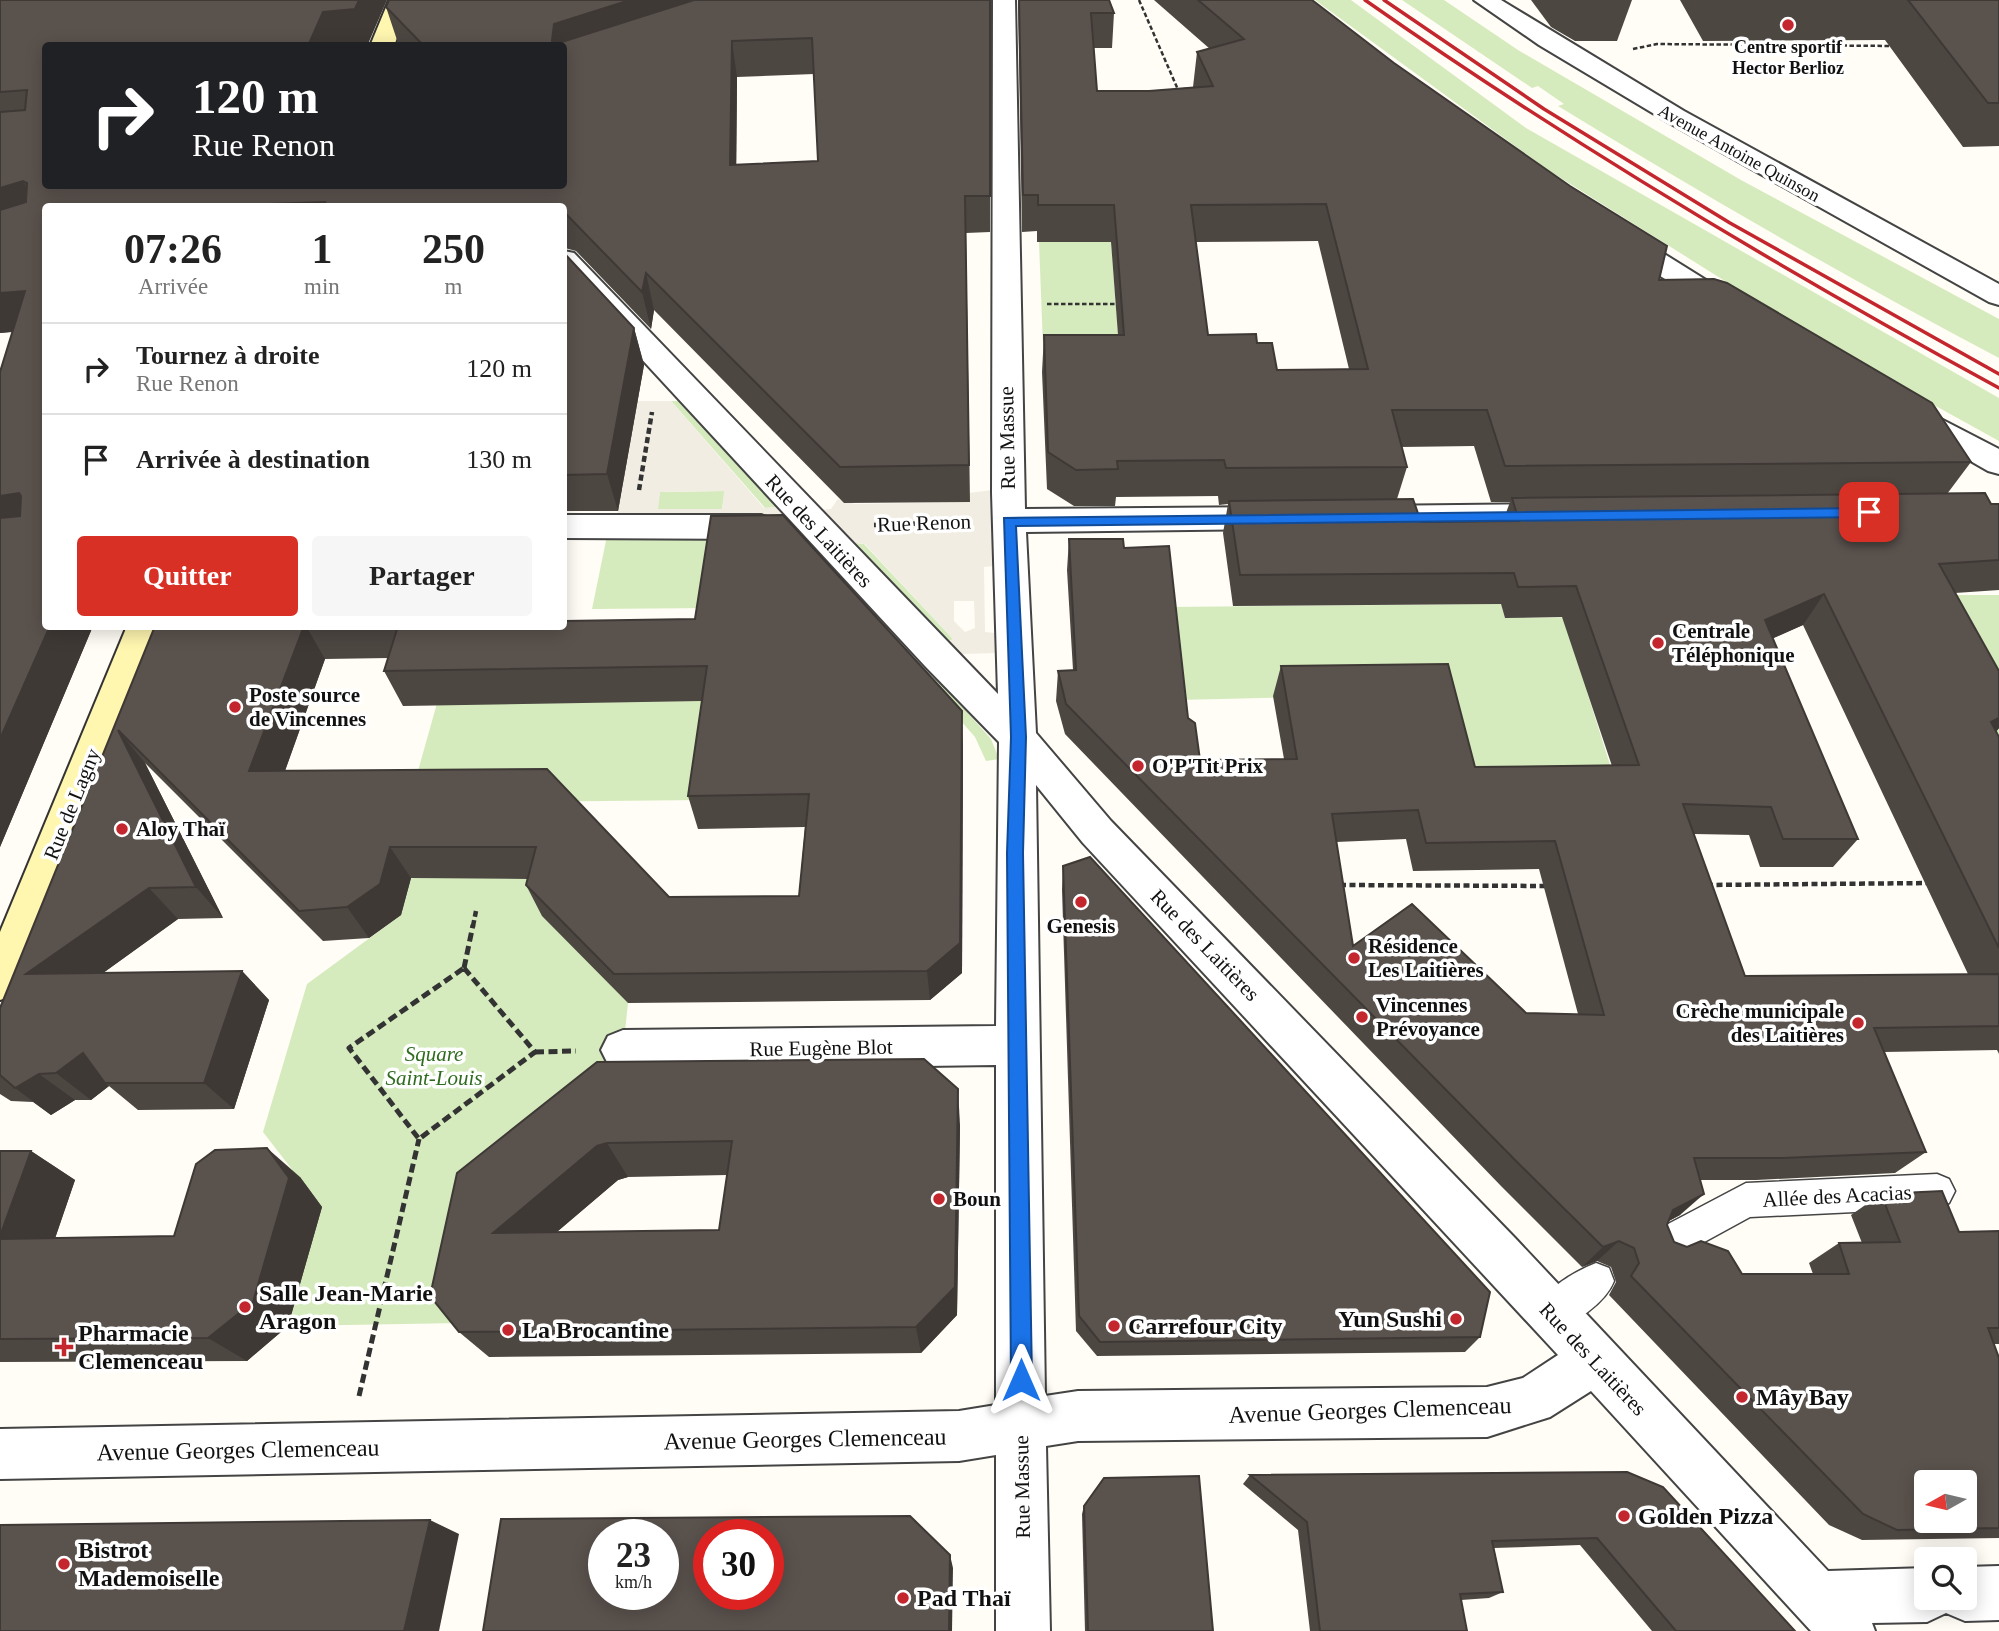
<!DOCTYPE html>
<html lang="fr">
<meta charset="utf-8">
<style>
body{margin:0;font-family:Georgia,serif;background:#f6f6f6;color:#222;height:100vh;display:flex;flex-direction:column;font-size:26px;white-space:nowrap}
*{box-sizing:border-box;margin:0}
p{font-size:23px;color:#767676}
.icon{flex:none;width:38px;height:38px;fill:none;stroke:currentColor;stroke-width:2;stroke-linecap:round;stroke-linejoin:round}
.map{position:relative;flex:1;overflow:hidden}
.sheet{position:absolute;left:42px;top:203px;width:525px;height:427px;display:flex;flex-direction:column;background:#fff;border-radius:7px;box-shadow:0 4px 18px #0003}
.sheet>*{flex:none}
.banner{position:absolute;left:42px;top:42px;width:525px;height:147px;border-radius:7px;box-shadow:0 4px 18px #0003;background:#202124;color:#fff;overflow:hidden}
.needle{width:46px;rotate:262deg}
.buttons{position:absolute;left:1914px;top:1470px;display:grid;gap:14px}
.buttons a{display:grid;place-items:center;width:63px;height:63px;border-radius:7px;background:#fff;box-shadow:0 4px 18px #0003;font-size:35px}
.speed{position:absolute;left:588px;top:1519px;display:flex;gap:14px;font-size:35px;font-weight:700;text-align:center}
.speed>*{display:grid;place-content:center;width:91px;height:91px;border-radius:50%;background:#fff;box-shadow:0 4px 18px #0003;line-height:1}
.speed small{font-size:18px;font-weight:400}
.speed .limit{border:10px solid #d22;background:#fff;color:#111}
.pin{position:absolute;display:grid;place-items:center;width:60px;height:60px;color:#fff;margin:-30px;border-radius:14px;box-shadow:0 4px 10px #0006}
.me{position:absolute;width:77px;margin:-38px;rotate:0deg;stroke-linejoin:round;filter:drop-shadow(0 0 5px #0008)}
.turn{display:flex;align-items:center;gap:24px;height:147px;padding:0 35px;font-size:32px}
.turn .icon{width:91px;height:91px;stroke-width:2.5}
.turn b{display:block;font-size:49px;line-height:60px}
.eta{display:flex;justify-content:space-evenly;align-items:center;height:119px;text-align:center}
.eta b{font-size:42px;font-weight:700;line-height:49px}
.primary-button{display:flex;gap:14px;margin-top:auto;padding:14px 35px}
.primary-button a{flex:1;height:80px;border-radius:7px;background:#d93025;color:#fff;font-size:28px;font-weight:700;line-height:80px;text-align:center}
.primary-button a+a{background:#f6f6f6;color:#222}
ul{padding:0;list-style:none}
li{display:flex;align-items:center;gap:21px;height:91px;padding:0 35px;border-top:2px solid #e0e0e0}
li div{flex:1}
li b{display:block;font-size:26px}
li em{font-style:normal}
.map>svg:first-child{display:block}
.green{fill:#d5ebbd}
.plaza{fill:#f1ede2;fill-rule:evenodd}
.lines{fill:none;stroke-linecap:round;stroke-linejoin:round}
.lane-casing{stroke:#444;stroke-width:3}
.street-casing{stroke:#444;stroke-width:4}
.secondary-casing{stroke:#333;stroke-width:4}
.path-far2{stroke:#333;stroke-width:2.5;stroke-dasharray:4.5 2.5;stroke-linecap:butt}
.path-far1{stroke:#333;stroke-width:4.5;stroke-dasharray:6 3.5;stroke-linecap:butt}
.path{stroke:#333;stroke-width:5;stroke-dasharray:9 4.5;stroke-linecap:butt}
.lane{fill:#fff;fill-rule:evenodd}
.street{fill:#fff;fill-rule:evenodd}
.secondary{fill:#fff6b0;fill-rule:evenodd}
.rail{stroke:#c4262e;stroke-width:3.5}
.wall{fill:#4d4742;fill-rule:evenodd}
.shaded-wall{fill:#3f3936}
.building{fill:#5a524d;stroke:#3f3936;stroke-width:2;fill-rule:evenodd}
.route{fill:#1a73e8;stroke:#114b97;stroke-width:2}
.poi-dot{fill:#c4262e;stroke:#fff;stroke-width:2.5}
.labels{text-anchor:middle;stroke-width:7;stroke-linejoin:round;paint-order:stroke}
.far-poi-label{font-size:18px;font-weight:bold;fill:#111;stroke:#fff}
.far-street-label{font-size:18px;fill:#111;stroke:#fff}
.street-label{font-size:21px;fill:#111;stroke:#fff}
.poi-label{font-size:21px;font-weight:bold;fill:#111;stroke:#fff;text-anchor:start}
.park-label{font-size:21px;font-style:italic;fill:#2f6b1f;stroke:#fff}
.near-poi-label{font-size:24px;font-weight:bold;fill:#111;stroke:#fff;text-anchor:start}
.near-street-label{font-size:24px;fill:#111;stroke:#fff}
</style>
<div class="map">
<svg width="1999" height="1631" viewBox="0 0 1999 1631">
<rect width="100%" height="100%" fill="#fffdf5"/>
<g class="green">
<polygon points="1315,0 1351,0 1526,128 1999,398 1999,441 1838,352 1548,170"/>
<path d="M1402,0H1444L1518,50L1741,180L1999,319V358C1849,279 1702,194 1558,106L1564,104L1538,86L1532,88Z"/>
<polygon points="1039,242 1111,242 1121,372 1044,372"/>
<polygon points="671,401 683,401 779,507 765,508"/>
<polygon points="725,491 722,509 657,509 660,492"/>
<polygon points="716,530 710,608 592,609 608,531"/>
<polygon points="847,542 864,544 953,639 942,645"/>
<polygon points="1923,595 1999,595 1999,753"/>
<polygon points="1501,604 1505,618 1604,617 1587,692 1624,809 1462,797 1435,694 1178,700 1168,607"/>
<polygon points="450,657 716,701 702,800 409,803"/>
<polygon points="935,676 991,739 999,759 986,761 975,737 926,681"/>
<polygon points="552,877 628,1003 623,1050 461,1323 288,1326 321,1207 263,1132 307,984 401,915 411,878"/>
</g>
<g class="plaza">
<path d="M637,401H671L764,508L779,507L795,527H615ZM660,492L724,491V492L722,509H658Z"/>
<path d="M992,490L994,566L984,567L985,632L995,633L996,653L962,654L954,658L942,645L953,639L865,544L847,542L815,510L831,509L838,499L855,504L957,502L969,493ZM954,601H974L975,628L965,632L954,621Z"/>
</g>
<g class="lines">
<g class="lane-casing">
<g id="lane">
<polygon points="1937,1174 1949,1179 1955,1191 1949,1203 1937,1208 1750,1217 1664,1264 1651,1259 1646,1246 1651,1233 1746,1183"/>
<path d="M1596,1263L1609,1268L1614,1281C1605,1304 1574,1323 1551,1333L1538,1327L1532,1314C1542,1291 1573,1272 1596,1263Z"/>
</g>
</g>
<g class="street-casing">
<g id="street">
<path d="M993,0H1015L1025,509L1276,507L1288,510L1292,518L1288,526L1276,529L1026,532L1036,733L1111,821L1515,1238L1828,1571L1927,1568V1598H1965V1567L1999,1566V1620L1965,1621L1946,1613L1927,1622L1872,1623L1875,1631H1811L1591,1391L1550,1417L1487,1437L1078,1441L1046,1446L1050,1631H996V1455L959,1461L0,1479V1429L959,1411L996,1405V1065L623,1070L608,1064L601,1050L608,1036L623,1030L996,1026L999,742L925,666L564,275V251L574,253L998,694L992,493ZM1036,785L1083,843L1558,1355L1523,1378L1487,1387L1078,1391L1045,1396Z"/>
<polygon points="1474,0 1501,0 1684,111 1999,284 1999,305 1989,302 1666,121 1539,45"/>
<polygon points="1619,230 1629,232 1738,300 1742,306 1738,312 1728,315 1718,312 1609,244 1605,238 1609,232"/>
<polygon points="1910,403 1999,449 1999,474 1988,471 1899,420 1895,413 1899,406"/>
<polygon points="1556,504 1568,507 1572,515 1568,523 1556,526 1368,528 1356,525 1352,517 1356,509 1368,506"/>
<polygon points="761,515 773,519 777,527 773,535 761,539 564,538 564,515"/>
</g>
</g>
<g class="secondary-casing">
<g id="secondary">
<polygon points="389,0 411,0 394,46 370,46"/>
<polygon points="127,626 162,626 21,982 15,995 0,1000 0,932"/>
</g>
</g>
<g class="path-far2">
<polyline points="1139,0 1179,92"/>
<polyline points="1633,49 1657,44 1893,46"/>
<polyline points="1047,304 1116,304"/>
</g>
<g class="path-far1">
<polyline points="639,490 652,412"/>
<polyline points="874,525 966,522"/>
<polyline points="1340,885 1548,886"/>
<polyline points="1707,885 1930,883"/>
<polyline points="473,926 476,911"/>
</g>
<g class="path">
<polygon points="464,968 535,1052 419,1139 349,1048"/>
<polyline points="464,968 473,925"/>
<polyline points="535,1052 576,1051"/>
<polyline points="359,1396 419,1139"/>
</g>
<use href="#lane" class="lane"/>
<use href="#street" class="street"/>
<use href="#secondary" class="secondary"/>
<g class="rail">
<path d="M1365,0C1569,143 1781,269 1999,388"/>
<polyline points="1384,0 1544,109 1730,223 1999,374"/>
</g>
</g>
<g class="wall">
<path d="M0,0L368,44L354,46H46V186H564V46H401L398,43L386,7L990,0V232L966,233L970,502L844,503L654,310L651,329L576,251L565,248L564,249V206H46V626H93L0,847L13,332L0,333ZM814,74L818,161L736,165L737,77Z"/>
<path d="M1018,0H1109L1114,13L1112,48H1093L1097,91H1149L1193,87L1197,52L1210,49L1154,0H1312L1659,280L1971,462L1947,494L1991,504H1999V590L1955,593L1999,671V728L1996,732L1999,737V1054L1997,1050L1884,1052L1926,1152L1895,1173L1756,1180H1700L1680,1215L1669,1221L1667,1225L1674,1242L1742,1274H1813L1809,1263L1839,1243H1862L1851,1215L1881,1194L1959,1232L1999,1231V1344H1994L1999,1358V1538L1862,1540L1829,1525L1609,1295L1616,1282L1611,1267L1597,1261L1582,1267L1501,1186L1065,734L1056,701L1058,671L1073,670L1067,570L1069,539L1124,548L1188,718L1200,760L1284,759L1273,696L1281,666L1475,767L1612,766L1562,617L1505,618L1501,604L1233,606L1223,533L1228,504L1219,505L1218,496L1116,497L1115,506H1074L1047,489L1042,372L1044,335H1118L1111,242H1037V231L1022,232ZM1318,241L1349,369L1277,370L1208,335L1196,242ZM1474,446L1491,502H1510L1503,521L1421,522L1397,499L1407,467L1401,447ZM1803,625L1968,974L1745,976L1694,834L1749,835L1760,867H1833L1858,839L1773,638ZM1406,839L1413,871L1539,869L1578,1014L1526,1013L1353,946L1336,842Z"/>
<polygon points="1531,0 1632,0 1617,41 1575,41 1551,27"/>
<polygon points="1680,0 1999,0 1999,146 1963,147 1885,40 1703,41"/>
<polygon points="564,253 634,328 644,365 618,511 564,511"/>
<path d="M564,621L963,745L962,973L930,1000L628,1003L542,916L526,885L528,879L411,878L401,915L369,938L323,941L145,763L223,918L178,919L103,973L242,971L269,1000L234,1109L138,1110L109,1086L91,1100H75L51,1115L33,1102L11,1101L0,1094V1008L155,626H564ZM389,658L384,671L403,706L702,701L688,796L698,829L805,827L799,896L669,897L547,769L285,771L325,659Z"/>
<polygon points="1063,866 1480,1337 1465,1352 1097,1356 1076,1331 1062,890"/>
<path d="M597,1062L960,1125L957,1315L921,1353L489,1357L459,1332ZM727,1175L719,1230L557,1232L618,1180L628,1177Z"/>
<polygon points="0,1151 31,1151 75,1180 55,1238 174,1236 300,1177 322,1207 288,1326 247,1361 0,1362"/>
<polygon points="1627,1472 1795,1631 1652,1631 1580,1545 1494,1548 1503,1592 1489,1598 1461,1600 1467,1631 1310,1631 1298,1530 1243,1484 1250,1475"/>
<polygon points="1084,1506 1213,1631 1085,1631 1082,1514"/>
</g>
<g class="shaded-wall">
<polygon points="359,0 387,0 368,44 354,46 308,46 323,12"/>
<polygon points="630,0 747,0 553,46 552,41 554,24"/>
<polygon points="732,41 737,77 736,202 730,165"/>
<polygon points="23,181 45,218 0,232 0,188"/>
<polygon points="646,273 654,310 651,329 642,292"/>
<polygon points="25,291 46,328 0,333 0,293"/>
<polygon points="634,328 644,365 618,511 607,474"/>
<polygon points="19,493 46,529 0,537 0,496"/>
<polygon points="1824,594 1803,625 1745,651 1765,620"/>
<polygon points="50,626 93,626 0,847 0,739"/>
<polygon points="304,626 306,626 325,659 273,804 249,771"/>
<polygon points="962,711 963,745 962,973 930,1000 927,971"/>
<polygon points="1999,718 1999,728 1991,737 1991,722"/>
<polygon points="118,730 145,763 223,918 196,887"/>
<polygon points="390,847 411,878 401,915 369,938 347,907"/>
<polygon points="149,888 178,919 60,1004 26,974"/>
<polygon points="242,971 269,1000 234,1109 204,1083"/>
<polygon points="83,1053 105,1083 109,1086 91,1100 56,1073"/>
<polygon points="39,1074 75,1100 51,1115 15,1088"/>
<polygon points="958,1089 960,1125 957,1315 921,1353 916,1327"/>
<polygon points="607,1143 628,1177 618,1180 520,1263 493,1233 597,1146"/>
<polygon points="267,1148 300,1177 322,1207 288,1326 247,1361 208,1338"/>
<polygon points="31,1151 75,1180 46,1265 0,1240 0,1236"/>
<polygon points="1704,1194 1680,1215 1650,1231 1673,1210"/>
<polygon points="1619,1241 1597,1261 1582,1267 1603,1247"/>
<polygon points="430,1520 459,1534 439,1631 404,1631"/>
<polygon points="950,1555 953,1568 952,1631 949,1631"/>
</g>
<g class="building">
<path d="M0,0H359L355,9L323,12L308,46H46V186H564V46H424L386,7L389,0H630L554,24L552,41L556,44L694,0H990V196H965L969,465L840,467L646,273L642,292L566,214H564V206H323L325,202L238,205L237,206H46V626H50L0,739V518L20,516L21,496L19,493L0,496V372L25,291L0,293V210L26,202L27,183L23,181L0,188V112L25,110L27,90L0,92ZM812,38L818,161L730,165L732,41Z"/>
<path d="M1019,0H1109L1114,13H1091L1097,91H1149L1213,86L1197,52L1244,39L1198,0H1312L1394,63L1570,186L1667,246L1659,280L1714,279L1727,283L1932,403L1971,462L1505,466L1487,410H1392L1407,467L1226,468L1224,460L1117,461L1118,469L1076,470L1048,452L1044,335H1124L1114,205H1038V195H1023ZM1326,204L1368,369L1277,370L1272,343H1257L1256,334L1208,335L1191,205Z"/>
<polygon points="1908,0 1999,0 1999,103 1988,103"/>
<polygon points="564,253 634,328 607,474 564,475"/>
<path d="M1985,493L1991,504H1999V560L1939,564L1999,671V718L1991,722L1999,737V948L1824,594L1765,620L1858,839H1783L1771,807L1683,804L1745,976L1999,974V1026L1874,1028L1926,1152L1782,1158H1694L1704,1194L1673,1210L1667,1225L1674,1242L1687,1247L1701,1241L1728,1251L1742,1274H1849L1839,1243L1900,1242L1881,1194L1942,1191L1959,1232L1999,1231V1328H1988L1999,1358V1528L1897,1530L1863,1514L1631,1276L1639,1263L1634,1248L1619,1241L1603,1247L1519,1164L1066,704L1058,671L1076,670L1069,539H1123L1124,548L1169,546L1188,718L1195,723L1200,760L1297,759L1281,666L1448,664L1475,767L1639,765L1576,586L1518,587L1514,573L1240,575L1229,501L1413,499L1421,522L1519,521L1512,498ZM1418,810L1426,843L1555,841L1604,1015L1526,1013L1412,904L1353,946L1332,814ZM1927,1482H1965V1521H1927Z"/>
<polygon points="783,515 962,711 960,943 927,971 614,974 526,885 536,847 390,847 380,884 347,907 299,911 118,730 196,887 149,888 26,974 242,971 204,1083 105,1083 83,1053 56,1073 39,1074 15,1088 0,1075 0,1008 155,626 304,626 249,771 547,769 669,897 799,896 809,794 688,796 707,666 384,671 398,626 564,626 564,621 695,619 711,516"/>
<polygon points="1090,857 1490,1292 1480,1337 1100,1342 1079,1316 1063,866"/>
<path d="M924,1059L958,1089L955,1287L916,1327L459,1332L430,1296L457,1173L597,1062ZM732,1141L719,1230L493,1233L597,1146L607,1143Z"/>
<polygon points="267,1148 289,1178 253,1302 208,1338 0,1339 0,1239 174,1236 196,1164 215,1150"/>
<polygon points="0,1151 31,1151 0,1236"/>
<polygon points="1627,1472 1663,1487 1795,1631 1676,1631 1597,1538 1492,1541 1503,1592 1460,1594 1467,1631 1320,1631 1307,1522 1250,1475"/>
<polygon points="1199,1476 1213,1631 1088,1631 1084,1506 1104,1478"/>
<path d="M910,1516L950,1555L949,1631H483L501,1519ZM604,1535H663V1594H604ZM709,1535H768V1594H709Z"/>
<polygon points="430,1520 404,1631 0,1631 0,1525"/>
</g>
<polygon class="route" points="1869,508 1876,512 1869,517 1016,526 1026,737 1023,853 1032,1380 1029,1387 1021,1390 1014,1387 1011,1380 1007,853 1011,737 1004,518"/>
<g class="poi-dot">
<circle cx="1788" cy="25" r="7"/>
<circle cx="1658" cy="643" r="7"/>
<circle cx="235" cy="707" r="7"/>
<circle cx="1138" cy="766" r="7"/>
<circle cx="122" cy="829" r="7"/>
<circle cx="1081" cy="902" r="7"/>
<circle cx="1354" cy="958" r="7"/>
<circle cx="1362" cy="1017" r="7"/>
<circle cx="1858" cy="1023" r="7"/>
<circle cx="939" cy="1199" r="7"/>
<circle cx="245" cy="1307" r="7"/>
<circle cx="1456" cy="1319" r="7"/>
<circle cx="1114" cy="1326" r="7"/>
<circle cx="508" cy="1330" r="7"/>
<path d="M60.5 1336.5h7v7h7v7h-7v7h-7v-7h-7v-7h7z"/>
<circle cx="1742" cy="1397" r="7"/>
<circle cx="1624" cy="1516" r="7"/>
<circle cx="64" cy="1564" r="7"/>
<circle cx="903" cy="1598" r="7"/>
</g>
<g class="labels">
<g class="far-poi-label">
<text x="1788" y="53">Centre sportif<tspan x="1788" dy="21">Hector Berlioz</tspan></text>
</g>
<g class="far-street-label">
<text transform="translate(1739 153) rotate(29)" y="6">Avenue Antoine Quinson</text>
</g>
<g class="street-label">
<text transform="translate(1007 438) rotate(-91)" y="7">Rue Massue</text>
<text transform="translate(924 523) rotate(-2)" y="7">Rue Renon</text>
<text transform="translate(819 531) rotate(47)" y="7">Rue des Laitières</text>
<text transform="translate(72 804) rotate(-68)" y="7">Rue de Lagny</text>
<text transform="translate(1205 945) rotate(46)" y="7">Rue des Laitières</text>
<text transform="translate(821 1048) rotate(-1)" y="7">Rue Eugène Blot</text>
<text transform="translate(1837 1196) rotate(-3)" y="7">Allée des Acacias</text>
<text transform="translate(1593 1359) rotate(47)" y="7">Rue des Laitières</text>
<text transform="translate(1022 1487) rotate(-91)" y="7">Rue Massue</text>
</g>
<g class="poi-label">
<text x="1672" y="638">Centrale<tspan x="1672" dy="24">Téléphonique</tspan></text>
<text x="249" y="702">Poste source<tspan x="249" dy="24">de Vincennes</tspan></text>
<text x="1152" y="773">O'P'Tit Prix</text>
<text x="136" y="836">Aloy Thaï</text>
<text x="1081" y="933" text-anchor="middle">Genesis</text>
<text x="1368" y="953">Résidence<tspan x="1368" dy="24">Les Laitières</tspan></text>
<text x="1376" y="1012">Vincennes<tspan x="1376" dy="24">Prévoyance</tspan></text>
<text x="1844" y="1018" text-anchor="end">Crèche municipale<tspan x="1844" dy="24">des Laitières</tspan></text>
<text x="953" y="1206">Boun</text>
</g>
<g class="park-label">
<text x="434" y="1061">Square<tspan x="434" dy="24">Saint-Louis</tspan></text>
</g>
<g class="near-poi-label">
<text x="259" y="1301">Salle Jean-Marie<tspan x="259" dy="28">Aragon</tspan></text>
<text x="1442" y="1327" text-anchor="end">Yun Sushi</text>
<text x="1128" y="1334">Carrefour City</text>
<text x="522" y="1338">La Brocantine</text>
<text x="78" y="1341">Pharmacie<tspan x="78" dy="28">Clemenceau</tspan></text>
<text x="1756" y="1405">Mây Bay</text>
<text x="1638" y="1524">Golden Pizza</text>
<text x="78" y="1558">Bistrot<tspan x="78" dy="28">Mademoiselle</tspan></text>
<text x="917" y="1606">Pad Thaï</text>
</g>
<g class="near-street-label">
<text transform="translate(1370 1410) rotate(-2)" y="8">Avenue Georges Clemenceau</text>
<text transform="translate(805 1439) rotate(-1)" y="8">Avenue Georges Clemenceau</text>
<text transform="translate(238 1450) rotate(-1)" y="8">Avenue Georges Clemenceau</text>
</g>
</g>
</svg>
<div class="buttons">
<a><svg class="needle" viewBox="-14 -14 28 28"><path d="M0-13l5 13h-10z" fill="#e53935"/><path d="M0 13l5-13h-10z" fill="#767676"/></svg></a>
<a><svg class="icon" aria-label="search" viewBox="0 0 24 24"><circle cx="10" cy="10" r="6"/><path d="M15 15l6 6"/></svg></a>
</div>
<div class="speed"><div>23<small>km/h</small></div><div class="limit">30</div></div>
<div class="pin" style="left:1869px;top:512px;background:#d93025"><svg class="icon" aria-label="arrive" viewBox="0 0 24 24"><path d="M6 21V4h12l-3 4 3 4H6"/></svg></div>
<svg class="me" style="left:1021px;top:1380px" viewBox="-20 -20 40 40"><path d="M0-17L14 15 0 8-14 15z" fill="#1a73e8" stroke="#fff" stroke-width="4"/></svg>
<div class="banner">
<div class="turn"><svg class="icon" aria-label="right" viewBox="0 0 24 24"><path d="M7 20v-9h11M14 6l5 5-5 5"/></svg><div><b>120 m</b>Rue Renon</div></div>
</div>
<section class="sheet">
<div class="eta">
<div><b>07:26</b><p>Arrivée</p></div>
<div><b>1</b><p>min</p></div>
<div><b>250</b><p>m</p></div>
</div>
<ul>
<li><svg class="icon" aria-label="right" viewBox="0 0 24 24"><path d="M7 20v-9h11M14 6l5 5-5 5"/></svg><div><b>Tournez à droite</b><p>Rue Renon</p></div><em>120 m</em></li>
<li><svg class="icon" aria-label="arrive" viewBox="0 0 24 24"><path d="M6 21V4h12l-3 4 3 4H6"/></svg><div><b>Arrivée à destination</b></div><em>130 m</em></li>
</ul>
<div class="primary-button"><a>Quitter</a><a>Partager</a></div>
</section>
</div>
